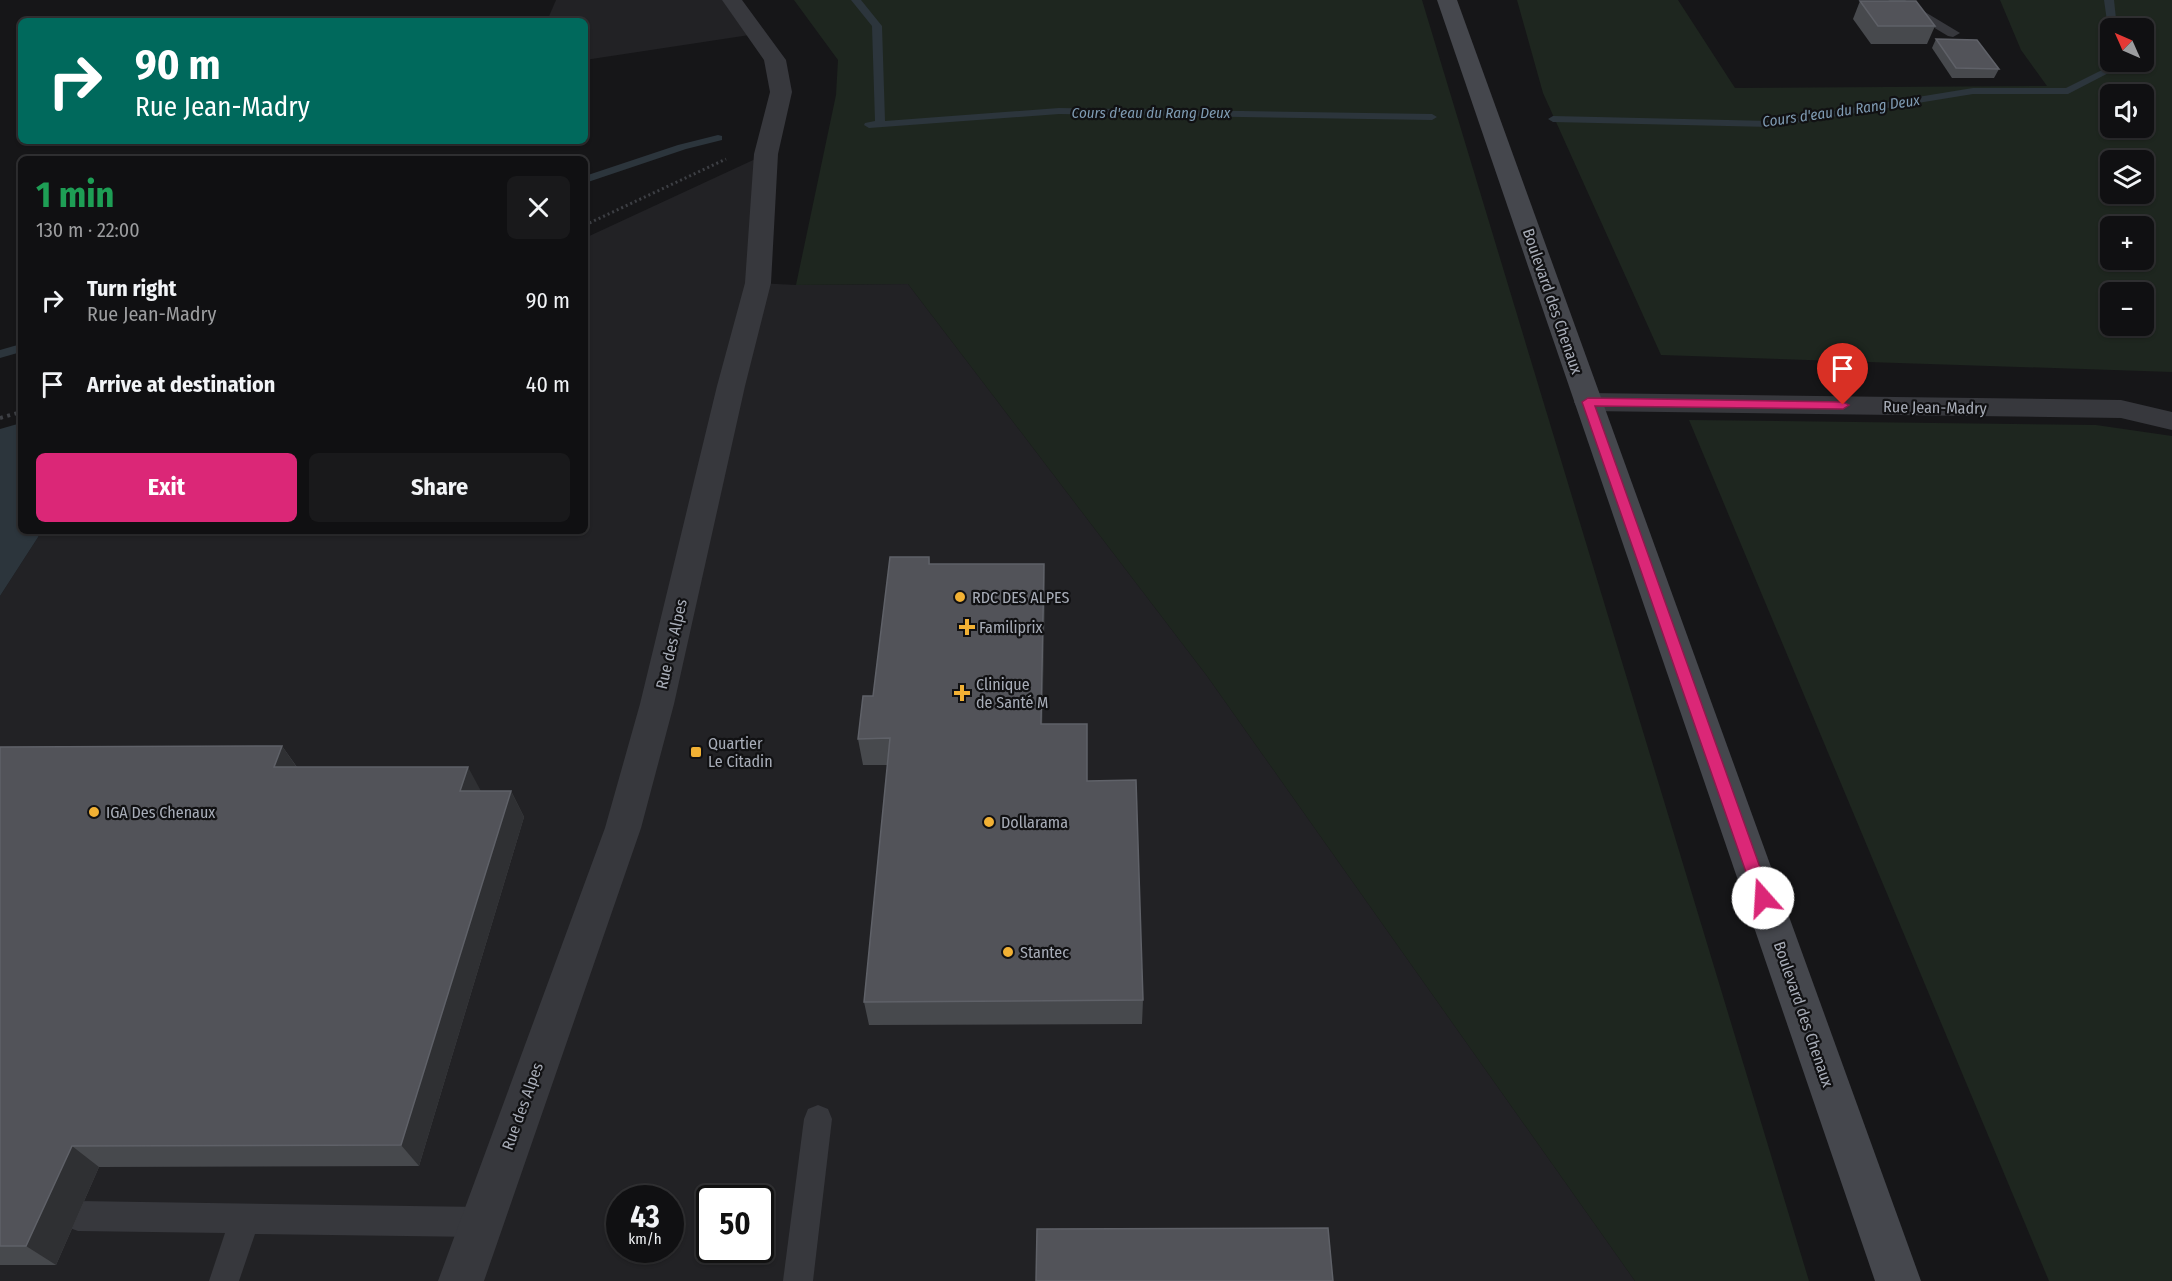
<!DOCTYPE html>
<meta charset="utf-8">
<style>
body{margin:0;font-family:"Fira Sans Condensed",sans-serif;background:#19191b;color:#f1f3f6;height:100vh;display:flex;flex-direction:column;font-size:22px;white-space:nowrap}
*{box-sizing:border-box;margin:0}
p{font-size:20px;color:#9c9d9f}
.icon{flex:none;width:33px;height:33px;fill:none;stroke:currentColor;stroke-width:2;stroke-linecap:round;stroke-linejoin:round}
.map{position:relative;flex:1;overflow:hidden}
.side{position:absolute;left:18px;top:156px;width:570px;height:378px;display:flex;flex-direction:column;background:#101012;border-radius:9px;box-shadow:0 2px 4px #0004,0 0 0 2px #303032}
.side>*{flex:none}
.top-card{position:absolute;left:18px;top:18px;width:570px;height:126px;border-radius:9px;box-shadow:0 2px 4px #0004,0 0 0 2px #303032;background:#00695c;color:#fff;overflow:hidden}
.needle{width:39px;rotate:315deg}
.fabs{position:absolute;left:2100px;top:18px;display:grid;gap:12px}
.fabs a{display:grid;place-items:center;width:54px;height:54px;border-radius:9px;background:#101012;box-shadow:0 2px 4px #0004,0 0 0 2px #303032;font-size:30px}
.speed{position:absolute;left:606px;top:1185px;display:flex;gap:12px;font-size:30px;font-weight:700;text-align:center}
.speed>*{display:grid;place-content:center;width:78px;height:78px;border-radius:50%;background:#101012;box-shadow:0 2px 4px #0004,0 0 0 2px #303032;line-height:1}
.speed small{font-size:15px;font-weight:400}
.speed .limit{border:3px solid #111;border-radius:9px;background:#fff;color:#111}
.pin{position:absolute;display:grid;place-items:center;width:51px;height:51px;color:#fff;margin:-62px -26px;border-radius:50% 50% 50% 0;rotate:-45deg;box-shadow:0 0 6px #0007}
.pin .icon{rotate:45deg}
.me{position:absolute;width:66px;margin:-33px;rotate:341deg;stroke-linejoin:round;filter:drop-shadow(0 0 4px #0008)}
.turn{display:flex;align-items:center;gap:21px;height:126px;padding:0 18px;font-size:27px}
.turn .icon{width:78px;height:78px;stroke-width:2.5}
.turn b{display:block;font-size:42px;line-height:51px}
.round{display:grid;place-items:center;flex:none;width:63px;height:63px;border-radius:9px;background:#19191b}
.headline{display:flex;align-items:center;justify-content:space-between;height:102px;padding:0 18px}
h1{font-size:36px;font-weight:700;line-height:45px;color:#1e9e55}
.primary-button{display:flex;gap:12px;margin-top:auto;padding:12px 18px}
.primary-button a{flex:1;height:69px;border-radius:9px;background:#db2777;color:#fff;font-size:24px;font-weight:700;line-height:69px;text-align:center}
.primary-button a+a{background:#19191b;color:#f1f3f6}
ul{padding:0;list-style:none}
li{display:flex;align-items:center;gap:18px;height:84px;padding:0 18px}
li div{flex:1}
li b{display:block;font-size:22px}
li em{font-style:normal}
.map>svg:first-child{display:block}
.built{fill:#222225;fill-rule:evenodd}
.green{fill:#1e261f;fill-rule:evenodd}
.water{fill:#2c353c}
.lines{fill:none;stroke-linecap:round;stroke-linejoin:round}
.stream{fill:#2c353c;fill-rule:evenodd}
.path-far1{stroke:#3d3f44;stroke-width:3;stroke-dasharray:2 3;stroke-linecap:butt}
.path{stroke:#3d3f44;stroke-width:4;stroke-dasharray:3 4.5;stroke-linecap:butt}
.lane{fill:#37383d;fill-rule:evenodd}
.street{fill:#37383d;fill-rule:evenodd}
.secondary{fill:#45474d;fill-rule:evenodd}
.wall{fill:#47494d}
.shaded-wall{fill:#2f3033}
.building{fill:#525359;stroke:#5f6168;stroke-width:1.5}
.route{fill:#db2777;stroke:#8e194d;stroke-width:1.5}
.poi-dot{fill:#f2b134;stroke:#111113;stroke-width:2}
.labels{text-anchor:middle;stroke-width:4.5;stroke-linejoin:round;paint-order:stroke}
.far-water-label{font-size:15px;font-style:italic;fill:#7f9bb3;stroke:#111113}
.street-label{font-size:16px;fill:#a8adb8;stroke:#111113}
.poi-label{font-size:16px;fill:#a8adb8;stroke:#111113;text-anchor:start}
</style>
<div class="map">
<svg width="2172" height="1281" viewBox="0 0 2172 1281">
<rect width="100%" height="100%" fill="#161618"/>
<g class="built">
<polygon points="556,0 732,0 756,34 585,60 585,21 547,21"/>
<path d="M766,154L758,283L796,285L908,284L1207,676L1635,1281H0V596L42,531H585V238ZM620,1198H670V1250H620ZM710,1198H760V1250H710Z"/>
</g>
<g class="green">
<polygon points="794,0 1422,0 1809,1281 1635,1281 1207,676 908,284 796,285 836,95 838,60"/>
<path d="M1517,0H1678L1735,88L2047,86L2021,50L2000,0H2172V372L1661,355L1543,93ZM2110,28H2144V62H2110ZM2110,94H2144V128H2110ZM2110,160H2144V194H2110ZM2110,226H2144V260H2110ZM2110,292H2144V326H2110Z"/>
<polygon points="1689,420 2096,425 2172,436 2172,1281 2049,1281"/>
</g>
<polygon class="water" points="21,423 21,531 42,531 0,596 0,429"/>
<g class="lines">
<g class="stream">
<polygon points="851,0 861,0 882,26 885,121 1059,108 1432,114 1437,117 1432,120 1059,114 869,128 864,125 865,123 875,121 872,26"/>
<polygon points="2104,0 2114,0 2117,28 2110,30 2108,28"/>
<polygon points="2111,62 2121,62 2122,66 2068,94 1973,94 1771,127 1553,122 1548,119 1553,116 1771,121 1973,88 2066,88 2112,65"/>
<polygon points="718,135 722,136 722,140 686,149 585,183 585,176 678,145"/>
<polygon points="21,344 21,352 0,358 0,350"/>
</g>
<polyline class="path-far1" points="585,225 726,159"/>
<polyline class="path" points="0,418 21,412"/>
<g class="lane">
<polygon points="1888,0 1905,0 1960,33 1953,37 1948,36"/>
<polygon points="818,1105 828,1109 832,1119 813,1281 783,1281 804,1119 808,1109"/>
<polygon points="78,1201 480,1207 491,1211 495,1222 491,1233 480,1237 255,1234 239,1281 209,1281 225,1233 78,1231 67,1227 63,1216 67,1205"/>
</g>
<g class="street">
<polygon points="722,0 742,0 786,60 792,92 778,154 771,283 745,386 674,704 641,828 484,1281 438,1281 605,828 640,704 717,386 745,283 754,154 770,92 764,60"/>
<polygon points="1588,393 2121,400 2172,412 2172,430 2121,418 1588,411 1578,409 1574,402 1578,395"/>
</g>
<polygon class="secondary" points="1437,0 1457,0 1921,1281 1875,1281"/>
</g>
<g class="wall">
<polygon points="1860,1 1935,26 1927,44 1871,44 1853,19"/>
<polygon points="1936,39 1999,69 1994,78 1952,78 1932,48"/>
<polygon points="929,557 930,564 1044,564 1045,591 1042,724 1087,781 1143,1000 1142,1024 869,1025 864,1002 888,765 863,765 858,739"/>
<polygon points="282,746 297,767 481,791 511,791 524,817 419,1166 99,1167 56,1265 0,1265 0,747"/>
</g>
<g class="shaded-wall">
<polygon points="1044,564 1045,591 1042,750 1041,724"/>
<polygon points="282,746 300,772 274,767"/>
<polygon points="468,767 482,793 460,791"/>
<polygon points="511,791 524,817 419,1166 401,1145"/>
<polygon points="72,1146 99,1167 56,1265 26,1246"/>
</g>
<g class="building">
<polygon points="1860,1 1916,1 1935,26 1878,26"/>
<polygon points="1936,39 1977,40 1999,69 1956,68"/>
<polygon points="890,557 929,557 929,564 1044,564 1041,724 1087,724 1087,781 1136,780 1143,1000 864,1002 890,738 858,739 863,696 873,696"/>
<polygon points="282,746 274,767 468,767 460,791 511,791 401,1145 72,1146 26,1246 0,1246 0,747"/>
<polygon points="1328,1228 1333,1281 1036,1281 1037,1229"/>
</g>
<polygon class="route" points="1588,398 1843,402 1849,405 1843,409 1595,406 1771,898 1769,903 1763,905 1757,903 1755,898 1582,402"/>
<g class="poi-dot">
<circle cx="960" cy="597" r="6"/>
<path d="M964 618h6v6h6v6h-6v6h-6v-6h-6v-6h6z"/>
<path d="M959 684h6v6h6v6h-6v6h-6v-6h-6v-6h6z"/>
<rect x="690" y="746" width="12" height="12" rx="3"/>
<circle cx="94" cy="812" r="6"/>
<circle cx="989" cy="822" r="6"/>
<circle cx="1008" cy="952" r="6"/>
</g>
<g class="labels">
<g class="far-water-label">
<text transform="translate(1841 111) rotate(-8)" y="5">Cours d'eau du Rang Deux</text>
<text x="1151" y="118">Cours d'eau du Rang Deux</text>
</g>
<g class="street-label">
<text transform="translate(1553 301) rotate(71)" y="6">Boulevard des Chenaux</text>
<text transform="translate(1935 407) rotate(1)" y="6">Rue Jean-Madry</text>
<text transform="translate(671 644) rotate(-77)" y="6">Rue des Alpes</text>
<text transform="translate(1804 1014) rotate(71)" y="6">Boulevard des Chenaux</text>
<text transform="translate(522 1106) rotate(-70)" y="6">Rue des Alpes</text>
</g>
<g class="poi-label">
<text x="972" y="603">RDC DES ALPES</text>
<text x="979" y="633">Familiprix</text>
<text x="976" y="690">Clinique<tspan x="976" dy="18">de Santé M</tspan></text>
<text x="708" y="749">Quartier<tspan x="708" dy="18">Le Citadin</tspan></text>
<text x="106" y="818">IGA Des Chenaux</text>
<text x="1001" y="828">Dollarama</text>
<text x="1020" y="958">Stantec</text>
</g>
</g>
</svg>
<div class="fabs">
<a><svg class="needle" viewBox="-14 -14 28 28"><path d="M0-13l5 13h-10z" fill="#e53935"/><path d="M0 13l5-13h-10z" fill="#9c9d9f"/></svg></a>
<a><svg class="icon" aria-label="sound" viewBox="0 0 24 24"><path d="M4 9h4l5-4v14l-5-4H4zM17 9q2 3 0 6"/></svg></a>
<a><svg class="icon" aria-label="layers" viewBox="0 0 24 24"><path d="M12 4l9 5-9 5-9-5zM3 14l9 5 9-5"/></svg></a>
<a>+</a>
<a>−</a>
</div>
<div class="speed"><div>43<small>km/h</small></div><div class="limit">50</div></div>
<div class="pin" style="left:1843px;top:405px;background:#d93025"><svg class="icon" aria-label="arrive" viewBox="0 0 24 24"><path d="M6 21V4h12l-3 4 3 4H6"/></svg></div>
<svg class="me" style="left:1763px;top:898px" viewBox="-20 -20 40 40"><circle r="19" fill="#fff"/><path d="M0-13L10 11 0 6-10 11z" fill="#db2777"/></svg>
<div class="top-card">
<div class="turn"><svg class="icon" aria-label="right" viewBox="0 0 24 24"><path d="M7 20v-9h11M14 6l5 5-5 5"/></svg><div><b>90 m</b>Rue Jean-Madry</div></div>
</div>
<section class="side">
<div class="headline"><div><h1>1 min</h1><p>130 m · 22:00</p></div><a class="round"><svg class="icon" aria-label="close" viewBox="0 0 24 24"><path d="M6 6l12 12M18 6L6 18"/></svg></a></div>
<ul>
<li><svg class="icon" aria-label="right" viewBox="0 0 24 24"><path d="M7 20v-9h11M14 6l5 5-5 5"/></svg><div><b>Turn right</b><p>Rue Jean-Madry</p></div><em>90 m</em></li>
<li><svg class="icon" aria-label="arrive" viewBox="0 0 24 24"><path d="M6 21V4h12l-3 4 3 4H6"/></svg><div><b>Arrive at destination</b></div><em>40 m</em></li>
</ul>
<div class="primary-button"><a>Exit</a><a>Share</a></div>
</section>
</div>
